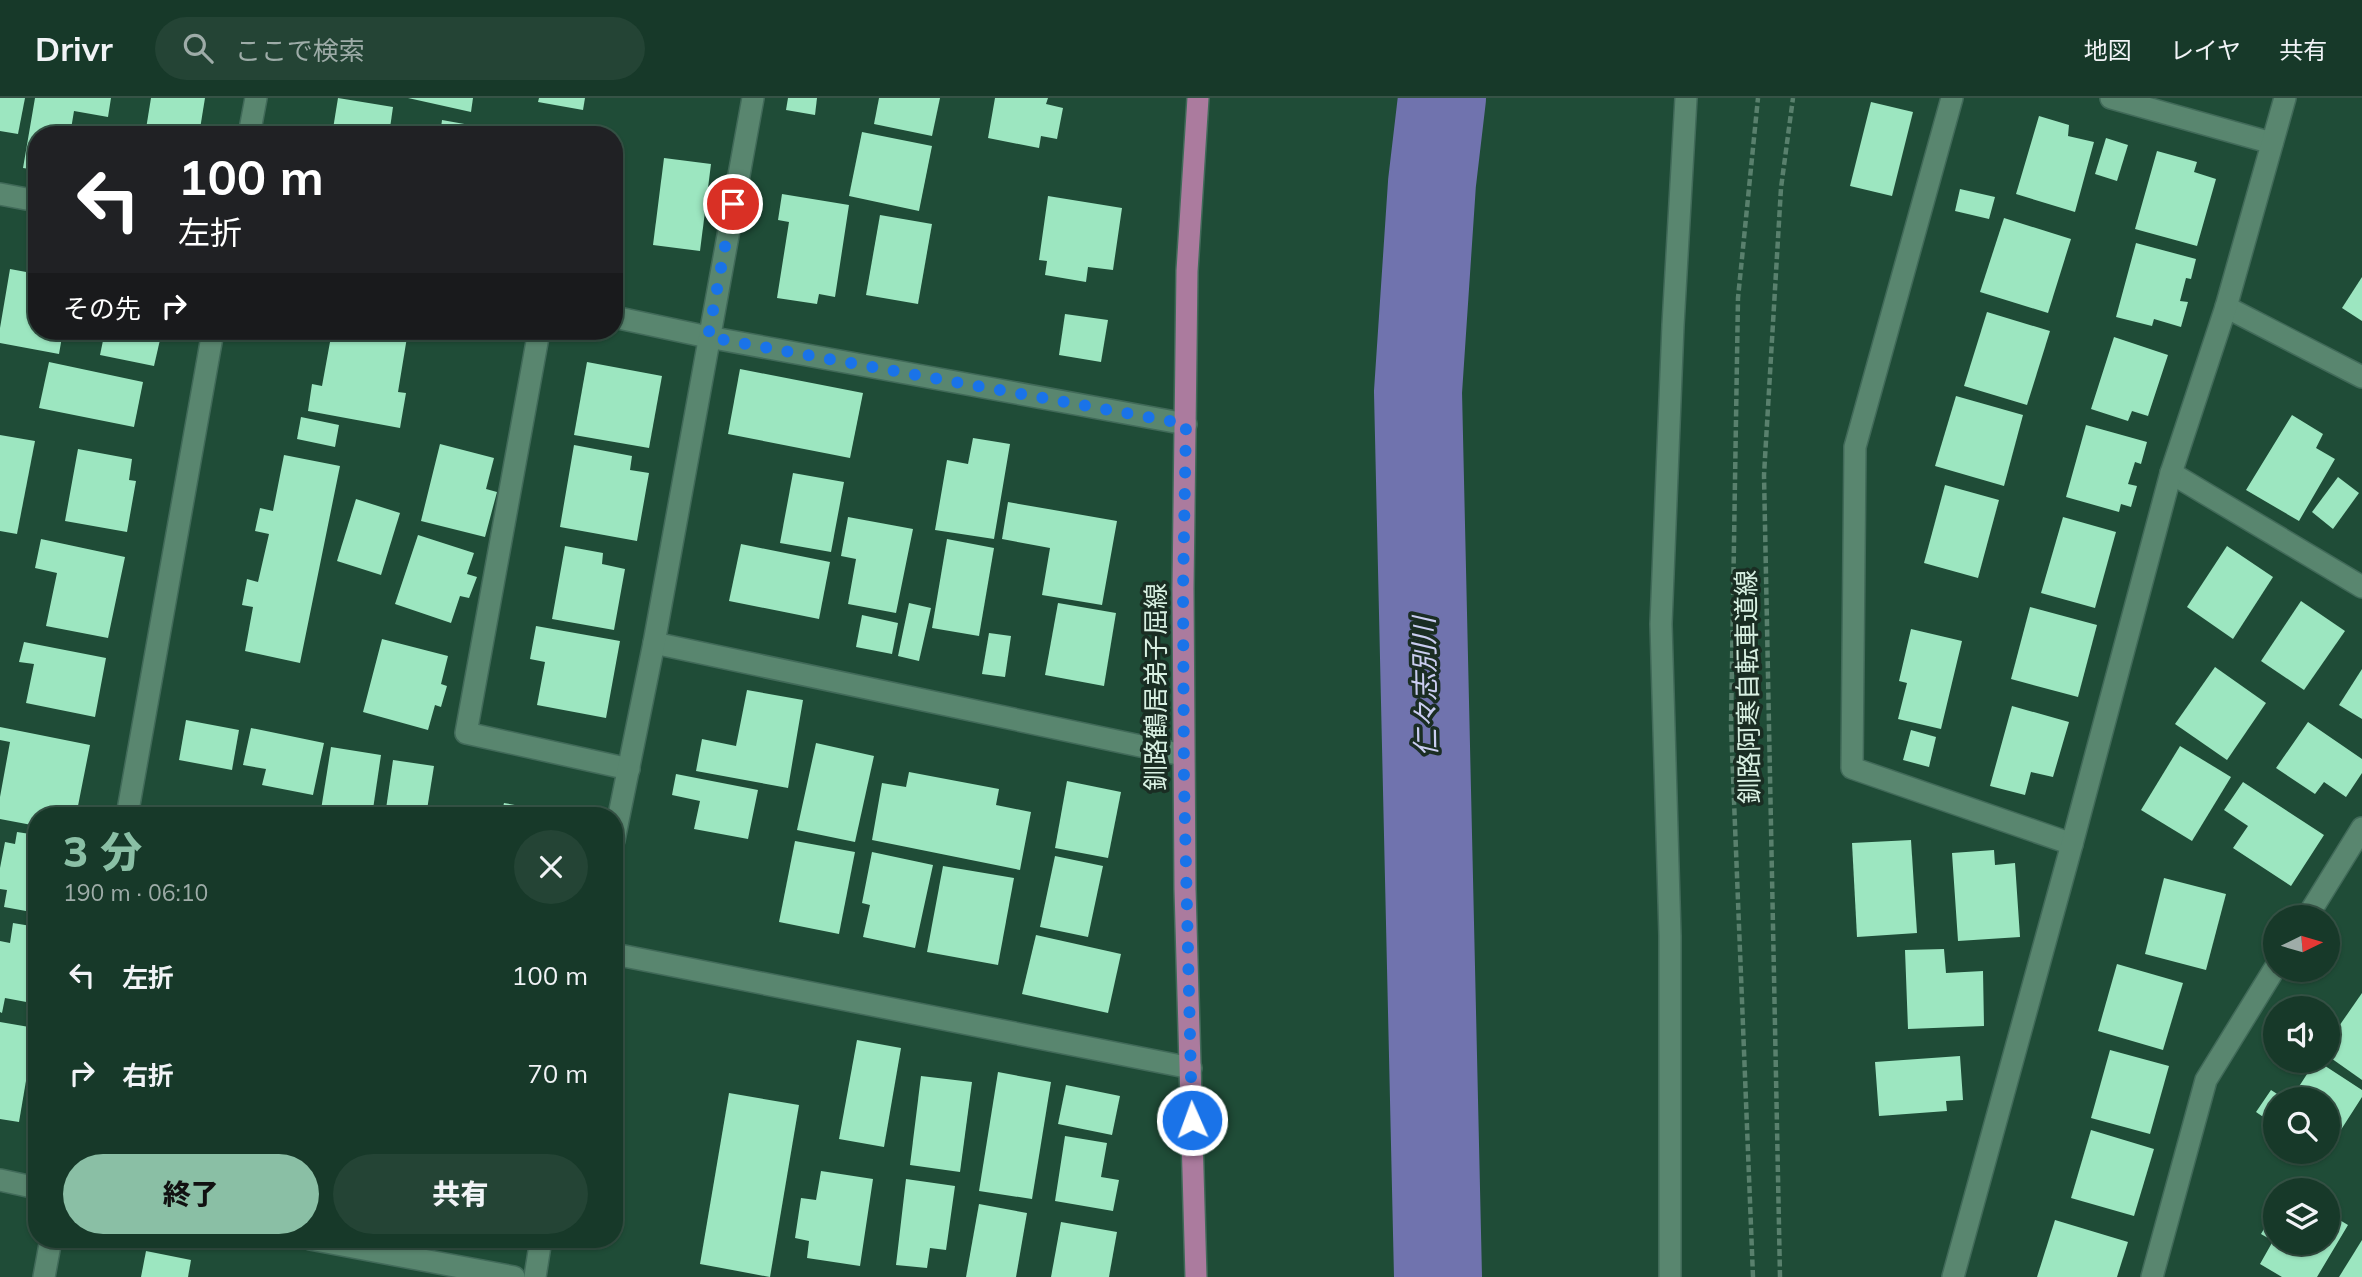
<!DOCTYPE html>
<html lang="ja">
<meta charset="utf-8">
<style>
body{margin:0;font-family:Mulish,"Noto Sans JP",sans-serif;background:#244435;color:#f1f3f6;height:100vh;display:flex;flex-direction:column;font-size:26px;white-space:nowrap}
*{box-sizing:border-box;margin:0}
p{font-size:23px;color:#9eaca8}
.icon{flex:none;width:38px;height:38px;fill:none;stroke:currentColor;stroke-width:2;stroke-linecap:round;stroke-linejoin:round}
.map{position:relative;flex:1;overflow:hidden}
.panel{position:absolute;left:28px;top:709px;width:595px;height:441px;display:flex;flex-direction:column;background:#173929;border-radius:28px;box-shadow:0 2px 5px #0004,0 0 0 2px #365346}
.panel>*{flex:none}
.guide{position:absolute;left:28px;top:28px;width:595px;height:214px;border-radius:28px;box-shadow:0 2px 5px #0004,0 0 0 2px #365346;background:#202124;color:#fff;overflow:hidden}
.needle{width:46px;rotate:85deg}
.tools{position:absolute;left:2263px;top:807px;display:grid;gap:14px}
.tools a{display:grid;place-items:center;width:77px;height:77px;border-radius:50%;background:#173929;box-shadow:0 2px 5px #0004,0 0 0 2px #365346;font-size:35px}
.pin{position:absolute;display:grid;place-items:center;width:60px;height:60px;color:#fff;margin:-30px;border:4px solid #fff;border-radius:50%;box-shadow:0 2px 7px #0007}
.me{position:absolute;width:77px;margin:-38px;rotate:358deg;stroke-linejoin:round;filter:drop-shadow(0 0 5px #0008)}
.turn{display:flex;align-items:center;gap:24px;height:147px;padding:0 35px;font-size:32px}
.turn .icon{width:91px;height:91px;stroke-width:2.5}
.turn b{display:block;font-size:49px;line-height:60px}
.then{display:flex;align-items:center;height:66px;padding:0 35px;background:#0003;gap:14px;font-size:26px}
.round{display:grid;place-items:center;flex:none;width:74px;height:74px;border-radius:37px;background:#244435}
.head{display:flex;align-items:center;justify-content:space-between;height:119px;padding:0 35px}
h1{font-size:42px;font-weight:800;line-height:52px;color:#8abfa5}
.button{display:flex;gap:14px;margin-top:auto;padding:14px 35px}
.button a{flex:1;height:80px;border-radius:42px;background:#8abfa5;color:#111;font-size:28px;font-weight:800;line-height:80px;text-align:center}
.button a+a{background:#244435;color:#f1f3f6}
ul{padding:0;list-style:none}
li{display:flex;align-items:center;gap:21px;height:98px;padding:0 35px}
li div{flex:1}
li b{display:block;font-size:26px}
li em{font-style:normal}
header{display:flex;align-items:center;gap:42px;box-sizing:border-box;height:98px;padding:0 35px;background:#173929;border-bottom:2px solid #365346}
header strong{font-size:33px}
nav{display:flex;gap:38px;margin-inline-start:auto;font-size:24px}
.search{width:490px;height:63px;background:#244435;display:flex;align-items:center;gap:18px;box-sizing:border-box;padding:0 24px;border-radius:38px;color:#9eaca8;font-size:26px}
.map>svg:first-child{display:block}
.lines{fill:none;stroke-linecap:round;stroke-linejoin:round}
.river{stroke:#7073ae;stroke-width:88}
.building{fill:#9ce6c0}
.lane-casing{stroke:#416a59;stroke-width:24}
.street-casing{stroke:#416a59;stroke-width:24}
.primary-casing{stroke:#416a59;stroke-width:24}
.path{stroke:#59806d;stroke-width:4.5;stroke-dasharray:7 3.5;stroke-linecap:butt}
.lane{stroke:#59866f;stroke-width:21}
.street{stroke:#59866f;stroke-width:21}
.primary{stroke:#ab7b9e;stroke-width:21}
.route{stroke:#1a73e8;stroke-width:12;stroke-dasharray:0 21.6}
.labels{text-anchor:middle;stroke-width:7;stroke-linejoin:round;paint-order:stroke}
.street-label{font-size:26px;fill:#d8f0e2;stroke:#1a2d23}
.water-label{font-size:28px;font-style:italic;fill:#cacdf0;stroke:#1a2d23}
</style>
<header>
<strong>Drivr</strong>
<div class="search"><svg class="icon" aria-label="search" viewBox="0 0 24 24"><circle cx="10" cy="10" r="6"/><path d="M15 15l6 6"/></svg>ここで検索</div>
<nav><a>地図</a><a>レイヤ</a><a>共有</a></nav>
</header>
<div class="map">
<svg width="2362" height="1179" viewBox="0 0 2362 1179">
<rect width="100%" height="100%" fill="#1f4c37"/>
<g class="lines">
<polyline class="river" points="1438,1179 1418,294 1432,85 1442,0"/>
</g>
<g class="building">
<polygon points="0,0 25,0 18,36 0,33"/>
<polygon points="35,0 111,0 108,19 74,13 70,37 37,37 37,72 23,70"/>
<polygon points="151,0 205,0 199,37 145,37"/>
<polygon points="338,0 393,9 389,37 332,37"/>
<polygon points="408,0 473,0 471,14"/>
<polygon points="539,0 585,0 583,12 538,4"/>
<polygon points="788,0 817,0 815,17 786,12"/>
<polygon points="879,0 940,0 932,38 874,26"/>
<polygon points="995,0 1048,0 1046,6 1063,10 1057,41 1041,38 1039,50 988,40"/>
<polygon points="1871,4 1913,14 1892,98 1850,88"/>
<polygon points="2039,18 2069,27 2068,38 2094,44 2075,114 2016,96"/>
<polygon points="442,22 498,32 497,37 440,37"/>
<polygon points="862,34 932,48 919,113 849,98"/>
<polygon points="2106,40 2128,47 2117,83 2095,76"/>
<polygon points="2157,53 2197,64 2194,74 2216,81 2197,148 2135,131"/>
<polygon points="664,60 711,66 700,153 653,147"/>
<polygon points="1960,91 1995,99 1989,121 1955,113"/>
<polygon points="782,96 849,107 835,199 819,196 817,206 777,200 789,124 778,122"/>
<polygon points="1048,98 1122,110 1113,172 1088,169 1086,184 1045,177 1047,163 1039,162"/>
<polygon points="880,117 932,126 918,206 866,197"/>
<polygon points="2004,120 2071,141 2048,215 1980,194"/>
<polygon points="2136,145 2196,161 2191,181 2186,180 2180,203 2188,204 2181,229 2154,221 2152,228 2116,219"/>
<polygon points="10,171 37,176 37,233 63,233 59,256 0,245 0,230"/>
<polygon points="2362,179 2362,223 2342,210"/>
<polygon points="1987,214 2050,233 2027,307 1964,288"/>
<polygon points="1065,216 1108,222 1101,264 1059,257"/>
<polygon points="105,233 162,233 154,268 100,257"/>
<polygon points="332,233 408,233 398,294 406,295 400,330 308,313 312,286 322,288"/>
<polygon points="2114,239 2168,257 2148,318 2132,313 2128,323 2091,311"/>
<polygon points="49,264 143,284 134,329 39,310"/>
<polygon points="587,264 662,278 649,350 574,337"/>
<polygon points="740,271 863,295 850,360 728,336"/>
<polygon points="1956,298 2023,317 2004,388 1935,368"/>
<polygon points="2292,317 2323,336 2316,350 2335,361 2299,423 2246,392"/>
<polygon points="301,319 339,327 335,349 297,341"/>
<polygon points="2086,327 2147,344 2141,366 2135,364 2128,386 2137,388 2131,409 2121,406 2119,414 2066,399"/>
<polygon points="0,337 35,343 17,436 0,433"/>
<polygon points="973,340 1010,346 994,441 935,432 947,362 968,366"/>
<polygon points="440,346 494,360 486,391 497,394 485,439 421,423"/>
<polygon points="574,347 632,358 630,372 649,375 637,443 560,429"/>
<polygon points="78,351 132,361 129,382 136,383 127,434 65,423"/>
<polygon points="284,357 340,368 300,565 245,553 253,509 242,507 247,481 258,484 269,436 255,433 260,410 273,413"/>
<polygon points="793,375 844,384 831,454 780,445"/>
<polygon points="2338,379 2359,395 2333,431 2312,414"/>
<polygon points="1945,387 1999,402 1978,480 1924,465"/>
<polygon points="356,401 400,415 381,477 337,463"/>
<polygon points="1008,404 1117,423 1102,507 1042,497 1050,450 1002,441"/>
<polygon points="848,419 913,431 896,515 848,506 856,461 841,458"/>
<polygon points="2063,419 2116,434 2095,510 2041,495"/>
<polygon points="418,437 474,455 467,476 477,479 469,500 460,498 451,525 395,506"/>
<polygon points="41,441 125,459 108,540 46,528 57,475 35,470"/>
<polygon points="947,441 994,450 979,538 932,530"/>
<polygon points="741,446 830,464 819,521 729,503"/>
<polygon points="565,448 603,455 602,466 625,471 614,532 552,521"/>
<polygon points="2227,448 2273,479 2233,541 2187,509"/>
<polygon points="2301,503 2345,533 2304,592 2261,563"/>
<polygon points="909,505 931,510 919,563 898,558"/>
<polygon points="1058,505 1116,515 1104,588 1045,577"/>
<polygon points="2030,509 2097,527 2078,599 2011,581"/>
<polygon points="862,517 898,525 892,556 856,549"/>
<polygon points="536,528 620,543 606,620 537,607 545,564 530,561"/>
<polygon points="1911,531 1962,543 1941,631 1898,621 1907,585 1899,583"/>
<polygon points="989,535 1011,538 1005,579 982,576"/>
<polygon points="382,541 448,558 441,586 447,588 441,609 435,607 428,632 363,614"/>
<polygon points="24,544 106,560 95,619 26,605 34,566 19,564"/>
<polygon points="2215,569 2266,605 2227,662 2175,626"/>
<polygon points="2362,571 2362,621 2339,607"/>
<polygon points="747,592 803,602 788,690 696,673 702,641 736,648"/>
<polygon points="2012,608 2069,624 2053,679 2031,674 2025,697 1990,688"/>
<polygon points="186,622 239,632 232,672 179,662"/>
<polygon points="2308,624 2362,661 2362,675 2346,699 2324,684 2315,696 2276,670"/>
<polygon points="0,629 90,647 76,718 37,718 37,728 0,721 0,699 10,644 0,642"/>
<polygon points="251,630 324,645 313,697 262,687 266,671 243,667"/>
<polygon points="1911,632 1936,639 1929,669 1903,662"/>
<polygon points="816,645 874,658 855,744 797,732"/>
<polygon points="2180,648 2231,679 2192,743 2141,712"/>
<polygon points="331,649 381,657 372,718 320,718"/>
<polygon points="393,662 434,668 426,718 385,718"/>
<polygon points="909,674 999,691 996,707 1031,714 1020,772 872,742 882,685 906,689"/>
<polygon points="676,676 758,692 748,741 694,731 700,703 672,697"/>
<polygon points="1067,683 1121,694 1108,760 1055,750"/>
<polygon points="2243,684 2324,737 2291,788 2233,750 2248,728 2224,712"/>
<polygon points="504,705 547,713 546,718 501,718"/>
<polygon points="17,734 37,737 37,815 4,809 7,792 0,791 0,770 5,744 15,746"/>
<polygon points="1911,742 1917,835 1857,839 1852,745"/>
<polygon points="795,743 855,754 839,836 779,824"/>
<polygon points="1994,752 1995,767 2015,765 2020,839 1958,843 1952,755"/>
<polygon points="872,754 933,767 915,850 863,839 870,807 862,805"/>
<polygon points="1055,758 1103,768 1088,839 1040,829"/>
<polygon points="943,768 1014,780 998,867 927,854"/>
<polygon points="2164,780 2226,796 2206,872 2145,856"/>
<polygon points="13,825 37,829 37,906 5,900 2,915 0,914 0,843 10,845"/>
<polygon points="1036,837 1121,856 1108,915 1022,896"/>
<polygon points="1944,851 1946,875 1983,873 1984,928 1908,931 1905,852"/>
<polygon points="2117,866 2183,885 2163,952 2098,933"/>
<polygon points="2362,895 2362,982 2328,958 2328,944"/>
<polygon points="0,924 35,930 19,1024 0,1021"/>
<polygon points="857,942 901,950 884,1049 839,1041"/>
<polygon points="2110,952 2169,968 2150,1036 2091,1020"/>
<polygon points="1960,958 1963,1002 1946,1003 1947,1013 1879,1018 1875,964"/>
<polygon points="2316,962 2362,992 2362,999 2328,1052 2328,1001 2291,1001"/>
<polygon points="998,974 1051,984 1032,1101 979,1093"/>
<polygon points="921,978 972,984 960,1074 910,1067"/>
<polygon points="1066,987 1120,998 1112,1037 1058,1026"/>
<polygon points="2271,992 2285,1001 2275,1001 2275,1027 2256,1014"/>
<polygon points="729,995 799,1007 770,1179 700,1166"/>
<polygon points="2091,1032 2154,1051 2134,1118 2071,1100"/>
<polygon points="1065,1038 1107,1045 1101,1079 1119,1082 1113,1113 1055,1103"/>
<polygon points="821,1073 873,1081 860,1168 807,1160 809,1143 795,1140 801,1100 816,1102"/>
<polygon points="906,1081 955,1088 946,1152 930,1150 927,1170 896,1167"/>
<polygon points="979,1106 1027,1115 1016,1179 966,1179"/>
<polygon points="2275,1112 2275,1144 2328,1144 2328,1115 2348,1127 2317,1179 2282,1179 2260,1166 2273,1143 2261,1136"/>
<polygon points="2055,1122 2128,1144 2117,1179 2037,1179"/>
<polygon points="1061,1124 1117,1134 1109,1179 1051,1179"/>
<polygon points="2362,1142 2362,1179 2339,1179"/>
<polygon points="146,1153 191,1162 188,1179 141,1179"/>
</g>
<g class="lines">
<g class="lane-casing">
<polyline id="lane" points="539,233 466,635 629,671"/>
</g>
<g class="street-casing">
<g id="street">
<polyline points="1952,0 1855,349 1852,670 2072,746"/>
<polyline points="2111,0 2272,45"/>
<polyline points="249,37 256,0"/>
<polyline points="0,96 37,103"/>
<polyline points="2226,209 2362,279"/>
<polyline points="614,219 708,239 1186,326"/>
<polyline points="2171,375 2362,489"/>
<polyline points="654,545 1183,657"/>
<polyline points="127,718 213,233"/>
<polyline points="614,742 654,545 753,0"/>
<polyline points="2307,819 2362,730"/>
<polyline points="614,856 1191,970"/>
<polyline points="0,1082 37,1090"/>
<polyline points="310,1141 514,1179"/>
<polyline points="44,1179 51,1141"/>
<polyline points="535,1179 541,1141"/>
<polyline points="1670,1179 1670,838 1661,526 1673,227 1686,0"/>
<polyline points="1953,1179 2072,746 2171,375 2226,209 2285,0"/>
<polyline points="2152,1179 2206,982 2275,870"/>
</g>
</g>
<g class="primary-casing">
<polyline id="primary" points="1196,1179 1185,791 1183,491 1187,173 1198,0"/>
</g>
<g class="path">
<polyline points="1753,1179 1731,627 1738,200 1758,0"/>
<polyline points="1780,1179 1764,377 1781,90 1793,0"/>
</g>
<use href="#lane" class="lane"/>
<use href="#street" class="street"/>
<use href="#primary" class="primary"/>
</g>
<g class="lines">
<polyline class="route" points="733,106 708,239 1186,326 1183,492 1184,684 1192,1022"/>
</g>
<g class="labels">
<g class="street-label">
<text transform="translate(1156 589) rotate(-90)" y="9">釧路鶴居弟子屈線</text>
<text transform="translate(1748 589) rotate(-91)" y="9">釧路阿寒自転車道線</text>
</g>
<g class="water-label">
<text transform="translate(1425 589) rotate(-91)" y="10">仁々志別川</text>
</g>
</g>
</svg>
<div class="tools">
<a><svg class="needle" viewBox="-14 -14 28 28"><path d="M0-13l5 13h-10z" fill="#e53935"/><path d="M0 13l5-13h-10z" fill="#9eaca8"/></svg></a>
<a><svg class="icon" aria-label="sound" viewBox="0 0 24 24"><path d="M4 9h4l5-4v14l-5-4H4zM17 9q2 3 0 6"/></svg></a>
<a><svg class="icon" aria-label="search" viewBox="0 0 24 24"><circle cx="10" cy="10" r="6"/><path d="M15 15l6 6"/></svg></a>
<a><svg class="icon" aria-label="layers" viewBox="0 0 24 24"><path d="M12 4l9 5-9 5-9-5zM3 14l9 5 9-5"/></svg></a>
</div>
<div class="pin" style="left:733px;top:106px;background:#d93025"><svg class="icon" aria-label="arrive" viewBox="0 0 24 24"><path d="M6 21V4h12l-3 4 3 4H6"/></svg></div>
<svg class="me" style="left:1192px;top:1022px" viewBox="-20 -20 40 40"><circle r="17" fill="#1a73e8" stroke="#fff" stroke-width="3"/><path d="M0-11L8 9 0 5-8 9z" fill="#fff"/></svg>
<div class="guide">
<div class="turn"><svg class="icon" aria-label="left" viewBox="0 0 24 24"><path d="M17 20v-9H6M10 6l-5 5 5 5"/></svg><div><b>100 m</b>左折</div></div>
<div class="then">その先<svg class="icon" aria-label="right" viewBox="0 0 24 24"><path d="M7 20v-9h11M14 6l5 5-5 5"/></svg></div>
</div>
<section class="panel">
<div class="head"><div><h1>3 分</h1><p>190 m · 06:10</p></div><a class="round"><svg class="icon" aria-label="close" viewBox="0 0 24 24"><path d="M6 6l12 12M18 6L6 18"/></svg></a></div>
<ul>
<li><svg class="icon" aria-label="left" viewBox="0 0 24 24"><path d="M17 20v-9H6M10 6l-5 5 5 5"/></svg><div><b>左折</b></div><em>100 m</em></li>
<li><svg class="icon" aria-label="right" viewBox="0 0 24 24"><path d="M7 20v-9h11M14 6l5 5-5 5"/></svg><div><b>右折</b></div><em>70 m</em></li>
</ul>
<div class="button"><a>終了</a><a>共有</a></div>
</section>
</div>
